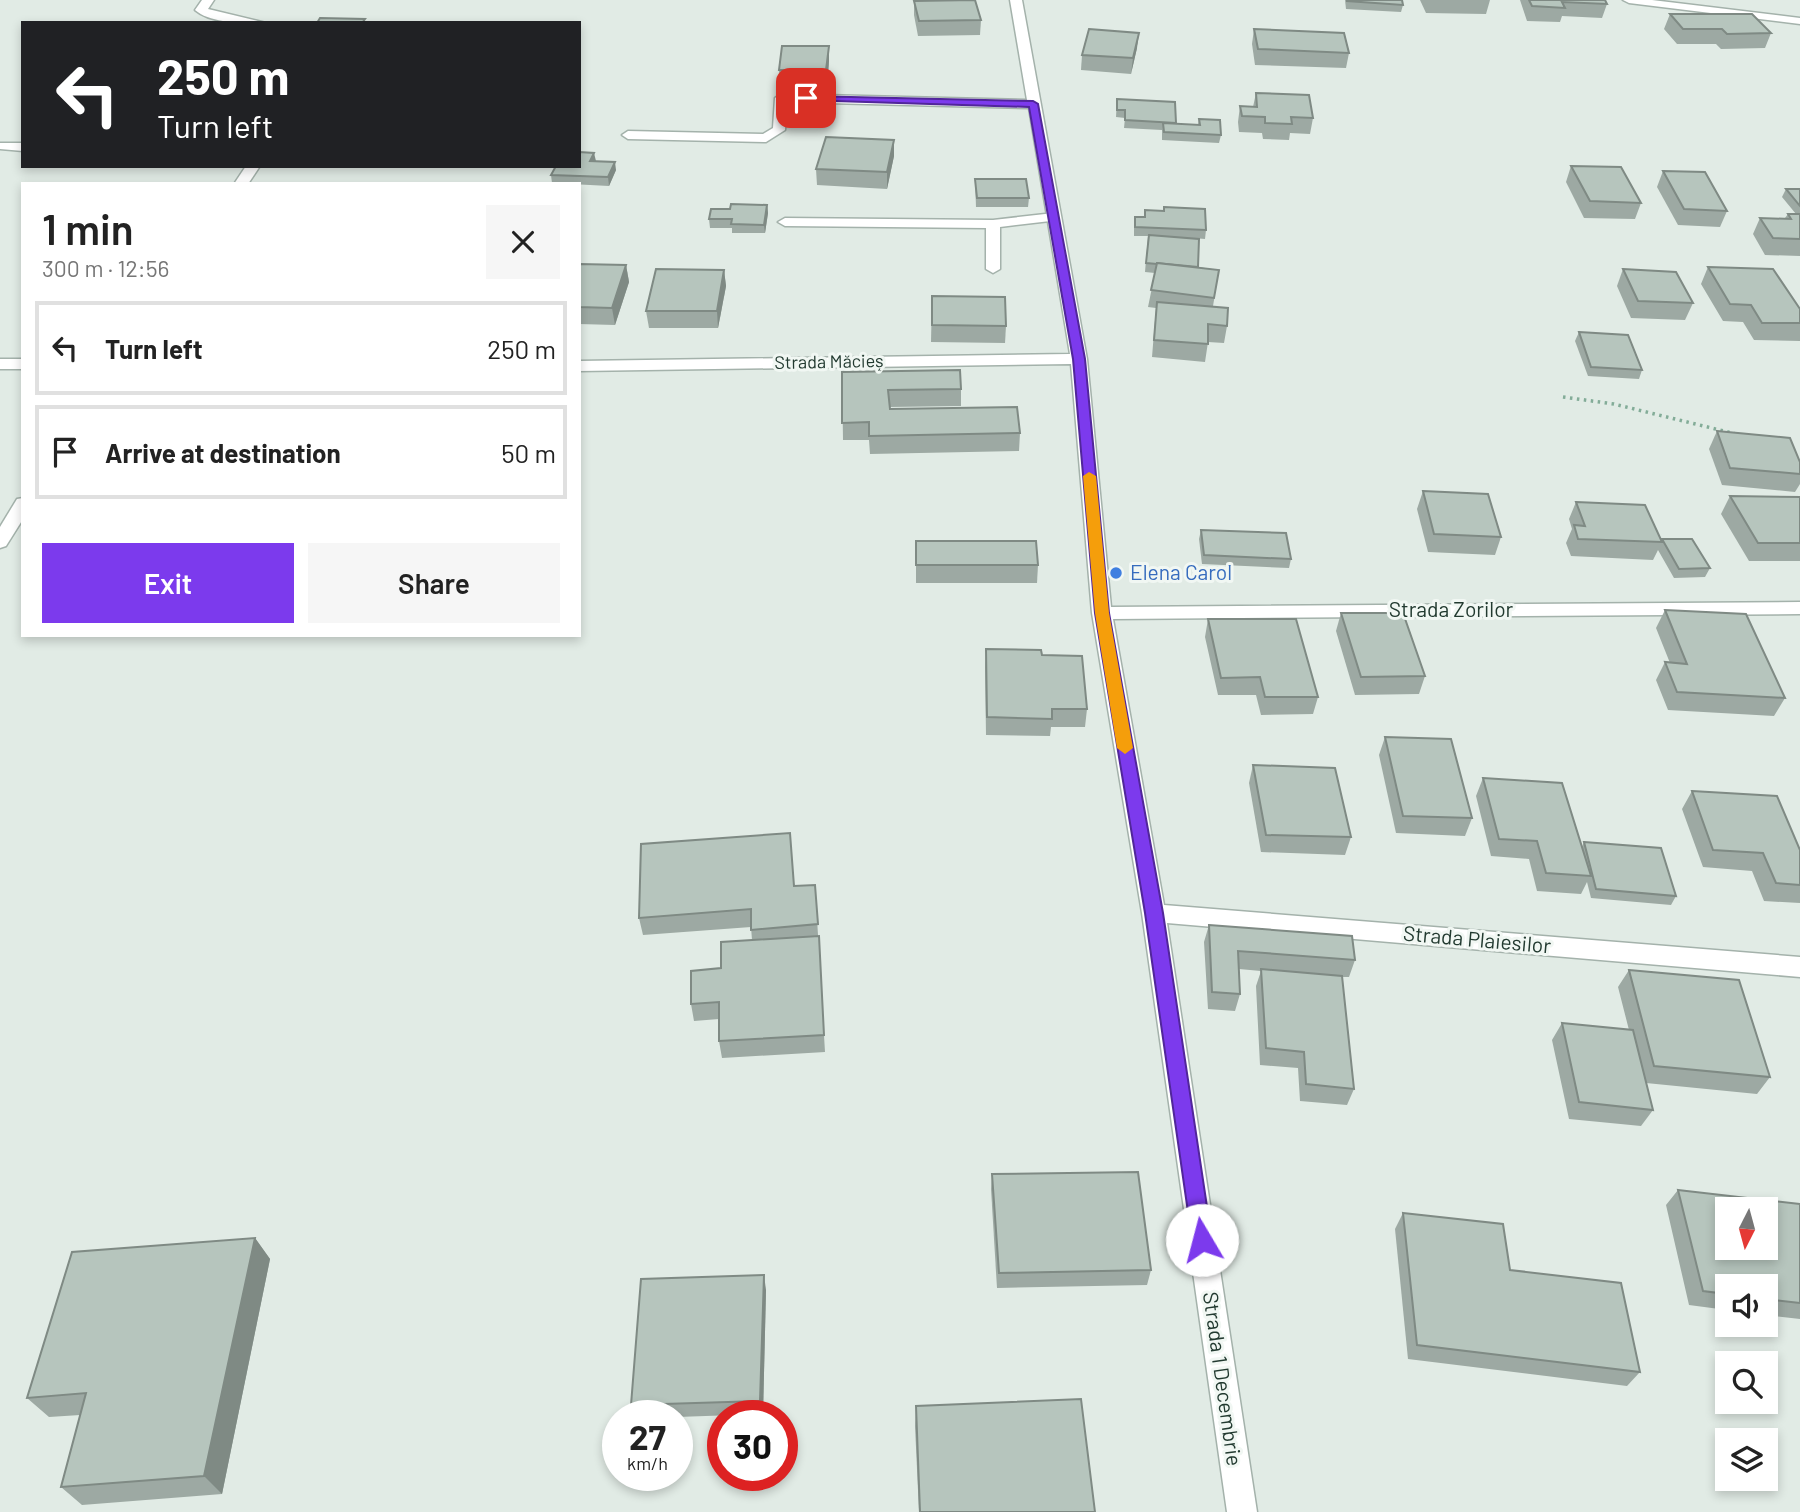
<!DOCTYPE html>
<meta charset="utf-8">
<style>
body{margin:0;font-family:Barlow,sans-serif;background:#f6f6f6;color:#222;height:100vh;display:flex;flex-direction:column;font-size:26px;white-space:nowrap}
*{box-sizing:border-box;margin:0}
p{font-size:23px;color:#767676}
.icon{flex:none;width:38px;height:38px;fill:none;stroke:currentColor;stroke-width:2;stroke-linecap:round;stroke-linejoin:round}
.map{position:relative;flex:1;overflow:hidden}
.side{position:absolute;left:21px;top:182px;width:560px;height:455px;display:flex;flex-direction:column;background:#fff;border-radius:0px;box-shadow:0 4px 10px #0003}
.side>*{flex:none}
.hud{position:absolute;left:21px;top:21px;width:560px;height:147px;border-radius:0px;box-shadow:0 4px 10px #0003;background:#202124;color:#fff;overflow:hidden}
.needle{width:46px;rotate:186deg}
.controls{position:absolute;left:1715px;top:1197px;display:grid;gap:14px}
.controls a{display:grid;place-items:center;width:63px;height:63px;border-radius:0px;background:#fff;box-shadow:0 4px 10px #0003;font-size:35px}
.speed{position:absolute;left:602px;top:1400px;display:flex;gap:14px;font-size:35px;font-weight:700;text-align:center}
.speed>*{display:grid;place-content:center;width:91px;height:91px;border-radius:50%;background:#fff;box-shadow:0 4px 10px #0003;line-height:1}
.speed small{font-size:18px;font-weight:400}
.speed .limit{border:10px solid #d22;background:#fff;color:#111}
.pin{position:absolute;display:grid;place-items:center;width:60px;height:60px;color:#fff;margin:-30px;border-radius:14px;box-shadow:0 4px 10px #0006}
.me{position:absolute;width:77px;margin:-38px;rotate:352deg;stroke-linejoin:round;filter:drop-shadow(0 0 5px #0008)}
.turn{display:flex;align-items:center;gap:24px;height:147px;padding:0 21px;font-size:32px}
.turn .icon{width:91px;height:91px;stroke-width:2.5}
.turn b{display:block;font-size:49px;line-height:60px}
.round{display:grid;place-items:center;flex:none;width:74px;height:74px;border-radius:0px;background:#f6f6f6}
.head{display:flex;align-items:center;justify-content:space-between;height:119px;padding:0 21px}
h1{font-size:42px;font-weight:600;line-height:52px}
.primary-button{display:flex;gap:14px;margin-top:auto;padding:14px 21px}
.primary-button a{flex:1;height:80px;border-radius:0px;background:#7c3aed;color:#fff;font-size:28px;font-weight:600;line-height:80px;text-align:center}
.primary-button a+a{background:#f6f6f6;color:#222}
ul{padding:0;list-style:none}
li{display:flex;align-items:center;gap:21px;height:94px;margin:0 14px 10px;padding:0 7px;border:4px solid #e0e0e0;border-radius:0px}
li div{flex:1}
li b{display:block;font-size:26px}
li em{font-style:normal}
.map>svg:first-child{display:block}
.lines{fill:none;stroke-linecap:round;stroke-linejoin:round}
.lane-casing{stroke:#a4b2ab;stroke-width:3}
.street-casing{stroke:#a4b2ab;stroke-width:3}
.path{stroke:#83ac98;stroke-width:3.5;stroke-dasharray:2.5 4.5;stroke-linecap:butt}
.lane{fill:#fff;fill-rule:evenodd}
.street{fill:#fff;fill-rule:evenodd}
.wall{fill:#9da9a3}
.shaded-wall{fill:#7f8a84}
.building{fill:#b6c5bd;stroke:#7f8a84;stroke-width:2;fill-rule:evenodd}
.route{fill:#7c3aed;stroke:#51269a;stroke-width:2}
.slow{fill:#f59e0b}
.shop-dot{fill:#3f7fe0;stroke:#f1f7f3;stroke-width:2.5}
.labels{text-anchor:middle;stroke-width:6;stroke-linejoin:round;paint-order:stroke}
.far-street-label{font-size:18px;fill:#223a30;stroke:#f1f7f3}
.shop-label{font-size:21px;fill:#366cbe;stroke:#f1f7f3;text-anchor:start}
.street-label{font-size:21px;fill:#223a30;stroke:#f1f7f3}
</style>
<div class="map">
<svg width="1800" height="1512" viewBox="0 0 1800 1512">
<rect width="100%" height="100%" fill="#e1ebe5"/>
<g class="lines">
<g class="lane-casing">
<g id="lane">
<path d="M202,0H214L208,9L266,23C245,23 211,24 195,10Z"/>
<polygon points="0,143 23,143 23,151 0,149"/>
<polygon points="246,166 260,166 248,184 234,184"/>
<polygon points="1054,213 1059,214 1059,220 1000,227 1000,269 993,273 986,269 986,228 785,226 778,222 785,218 993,220"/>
<polygon points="23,498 23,519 6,546 0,548 0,527 17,499"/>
</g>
</g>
<g class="street-casing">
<g id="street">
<polygon points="1010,0 1022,0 1087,359 1111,607 1800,602 1800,614 1113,619 1164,905 1800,957 1800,977 1167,923 1257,1512 1227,1512 1142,913 1092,613 1071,364 579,371 579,361 1070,354 1029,108 787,102 785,130 766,142 628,139 622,135 628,131 763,134 773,128 775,98 781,94 1027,100"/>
<polygon points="1623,0 1652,0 1800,18 1800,24 1629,3"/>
<rect x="0" y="359" width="23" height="10"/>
</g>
</g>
<polyline class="path" points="1563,397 1614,404 1736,434"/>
<use href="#lane" class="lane"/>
<use href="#street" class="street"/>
</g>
<g class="wall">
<polygon points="1345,0 1402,0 1403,5 1401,12 1346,9"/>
<polygon points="1420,0 1490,0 1486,14 1426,13"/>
<polygon points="1520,0 1605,0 1607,4 1602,18 1562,16 1560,22 1527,21"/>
<polygon points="914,1 981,20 980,35 918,36 914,15"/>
<polygon points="1670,14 1771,33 1765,48 1721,49 1716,44 1677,44 1664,29"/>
<polygon points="1254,29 1349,53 1346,68 1255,65 1252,44"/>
<polygon points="829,46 829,61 827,86 780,85 779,70"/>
<polygon points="1137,48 1131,74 1081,70 1082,55"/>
<polygon points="1256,93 1313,118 1310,134 1290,133 1289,140 1263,139 1262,133 1239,132 1238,122 1240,106 1253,107"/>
<polygon points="1117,99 1175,102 1175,124 1198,125 1199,119 1221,135 1219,143 1162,140 1162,130 1124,128 1125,118 1116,117"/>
<polygon points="894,140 894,156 887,189 817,185 816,169"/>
<polygon points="595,161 616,170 609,186 552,183 551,175"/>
<polygon points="1571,166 1641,203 1635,219 1584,218 1566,182"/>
<polygon points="1663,171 1727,211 1720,227 1678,225 1657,187"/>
<polygon points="975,179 1029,198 1028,207 976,207"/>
<polygon points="1786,189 1800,189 1800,256 1765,255 1753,234 1760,218 1785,218 1788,214 1796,214 1782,197"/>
<polygon points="767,205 768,213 765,233 732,233 732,228 710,228 709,219 730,209"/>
<polygon points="1164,207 1206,230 1205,239 1193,238 1198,267 1219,270 1213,306 1227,326 1224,343 1208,342 1205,362 1152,357 1156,308 1148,307 1155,273 1145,272 1148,236 1134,236 1134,225 1135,217 1144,217 1145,210 1163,211"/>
<polygon points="579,264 626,265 629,282 615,325 579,324"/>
<polygon points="1708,267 1800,309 1800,341 1754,340 1743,322 1723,321 1701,284"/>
<polygon points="1623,269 1693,303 1685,320 1631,318 1617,286"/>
<polygon points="724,270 726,286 718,328 649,328 646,311"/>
<polygon points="932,296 1006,326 1005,343 931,342"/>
<polygon points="1579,332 1642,370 1639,379 1588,376 1575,341"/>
<polygon points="842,372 961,389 961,406 889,407 890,409 1020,433 1019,451 870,454 869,440 843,440"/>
<polygon points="1717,431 1800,462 1800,484 1795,492 1722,485 1709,449"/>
<polygon points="1423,491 1501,537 1495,555 1428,552 1417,509"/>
<polygon points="1730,496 1800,497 1800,561 1749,561 1721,514"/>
<polygon points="1576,502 1661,541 1662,539 1710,568 1705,577 1674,578 1658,550 1653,560 1571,556 1566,543 1572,529 1569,519"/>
<polygon points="1201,530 1291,559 1289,568 1202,564 1199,539"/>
<polygon points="916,541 1038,565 1037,583 916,583"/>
<polygon points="1665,610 1785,698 1774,716 1668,710 1656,680 1665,662 1670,663 1656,628"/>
<polygon points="1341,613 1425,676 1419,694 1355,695 1336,631"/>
<polygon points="1208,619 1318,697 1313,714 1261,715 1256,695 1218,695 1205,637"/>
<polygon points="986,649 1042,655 1087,709 1085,727 1051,727 1050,736 986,735 985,667"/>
<polygon points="1385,737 1472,818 1465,836 1396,833 1379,755"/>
<polygon points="1253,765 1351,837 1345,855 1261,852 1249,783"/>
<polygon points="1483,778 1582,847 1584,842 1676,896 1671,905 1591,898 1587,882 1581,894 1537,891 1529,859 1491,856 1476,796"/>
<polygon points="1692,791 1800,850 1800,903 1764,901 1752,871 1703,867 1682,809"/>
<polygon points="815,885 825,1052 722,1058 719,1041 719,1019 694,1021 691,1004 721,968 752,940 751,927 643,935 639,918"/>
<polygon points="1209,925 1355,960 1349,977 1342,977 1354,1089 1347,1105 1300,1101 1298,1068 1260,1065 1256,986 1261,971 1239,969 1240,994 1235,1011 1208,1009 1204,942"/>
<polygon points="1629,970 1770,1077 1757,1094 1646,1083 1653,1110 1641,1126 1569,1119 1552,1040 1562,1023 1629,1030 1618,987"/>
<polygon points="992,1174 1151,1270 1147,1285 997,1288 991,1189"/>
<polygon points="1678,1190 1800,1204 1800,1319 1766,1315 1766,1286 1727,1286 1727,1310 1689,1305 1666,1205"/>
<polygon points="1403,1213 1510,1270 1640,1372 1627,1386 1408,1359 1395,1229"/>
<polygon points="255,1238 270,1259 222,1494 82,1505 61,1487 80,1415 49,1417 27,1398"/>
<polygon points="766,1290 763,1414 677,1417 677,1416 634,1416 631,1405"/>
<polygon points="916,1406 1095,1512 919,1512 915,1426"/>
</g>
<g class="shaded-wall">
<polygon points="1139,33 1137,48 1131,74 1133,58"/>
<polygon points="829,46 829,61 827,86 826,70"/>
<polygon points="894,140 894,156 887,189 887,172"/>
<polygon points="594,153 596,161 590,161"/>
<polygon points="615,162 616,170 609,186 608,177"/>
<polygon points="767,205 768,213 765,233 764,225"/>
<polygon points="626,265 629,282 615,325 612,308"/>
<polygon points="724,270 726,286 718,328 717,311"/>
<polygon points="255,1238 270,1259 222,1494 204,1476"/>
<polygon points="764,1275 766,1290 763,1414 760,1401"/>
</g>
<g class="building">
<polygon points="975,0 981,20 919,21 914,1"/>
<polygon points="1347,0 1402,0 1403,5 1347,1"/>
<polygon points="1529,0 1605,0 1607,4 1562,2 1565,8 1532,6"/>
<polygon points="1670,14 1752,14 1771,33 1727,34 1722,29 1683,29"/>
<polygon points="320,18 365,19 362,23 317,23"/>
<polygon points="1089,29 1139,33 1133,58 1082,55"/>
<polygon points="1254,29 1344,33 1349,53 1258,49"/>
<polygon points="782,46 829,46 826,70 779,70"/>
<polygon points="1256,93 1309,95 1313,118 1291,117 1292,124 1265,123 1265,117 1242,116 1240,106 1257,107"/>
<polygon points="1117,99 1175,102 1176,123 1125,120 1125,110 1117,110"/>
<polygon points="1199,119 1220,120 1221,135 1164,132 1163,123 1200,125"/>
<polygon points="826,137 894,140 887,172 816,169"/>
<polygon points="579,152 594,153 590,161 615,162 608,177 551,175 556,166 579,166"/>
<polygon points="1571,166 1621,167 1641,203 1590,201"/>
<polygon points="1663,171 1705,172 1727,211 1684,209"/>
<polygon points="975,179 1026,179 1029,198 977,198"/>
<polygon points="1786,189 1800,189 1800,206"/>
<polygon points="731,204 767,205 764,225 731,224 732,219 709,219 711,209 730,209"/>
<polygon points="1164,207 1205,209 1206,230 1135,227 1135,217 1145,217 1145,210 1164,211"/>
<polygon points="1788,214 1800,214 1800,239 1773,238 1760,218 1791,219"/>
<polygon points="1149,235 1199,239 1198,267 1157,263 1157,264 1146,263"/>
<polygon points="1157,263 1219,270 1214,298 1151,290"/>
<polygon points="579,264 626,265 612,308 579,307"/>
<polygon points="1708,267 1773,269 1800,309 1800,323 1762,323 1751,305 1730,304"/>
<polygon points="656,269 724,270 717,311 646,311"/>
<polygon points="1623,269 1676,272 1693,303 1638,301"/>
<polygon points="932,296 1005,297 1006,326 932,325"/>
<polygon points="1157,302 1228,308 1227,326 1208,324 1208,344 1154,340"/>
<polygon points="1579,332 1628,335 1642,370 1591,367"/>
<polygon points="960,370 961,389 888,390 890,409 1017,407 1020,433 869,436 869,422 842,423 842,372"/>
<polygon points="1717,431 1790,438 1800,462 1800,474 1730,468"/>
<polygon points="1423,491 1488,494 1501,537 1434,534"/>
<polygon points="1730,496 1800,497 1800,543 1758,543"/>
<polygon points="1576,502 1645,505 1662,542 1578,539 1574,525 1585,526"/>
<polygon points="1201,530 1286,533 1291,559 1204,555"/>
<polygon points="1662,539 1692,539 1710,568 1679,569"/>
<polygon points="916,541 1036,541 1038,565 916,565"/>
<polygon points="1665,610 1746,614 1785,698 1677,692 1665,662 1687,664"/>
<polygon points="1341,613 1403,613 1425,676 1361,677"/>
<polygon points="1208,619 1296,619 1318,697 1265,697 1260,677 1221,678"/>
<polygon points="986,649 1041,650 1042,655 1082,656 1087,709 1052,709 1052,719 987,717"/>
<polygon points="1385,737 1451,739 1472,818 1403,816"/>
<polygon points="1253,765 1335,768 1351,837 1266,835"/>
<polygon points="1483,778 1562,783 1591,876 1546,873 1537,841 1499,839"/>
<polygon points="1692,791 1777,796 1800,850 1800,885 1776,883 1763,853 1713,850"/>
<polygon points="790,833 794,886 815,885 818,924 751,930 751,909 639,918 641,844"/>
<polygon points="1584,842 1661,848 1676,896 1596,889"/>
<polygon points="1209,925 1352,936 1355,960 1238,951 1240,994 1212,992"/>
<polygon points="819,936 824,1035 719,1041 719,1002 691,1004 691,971 721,968 721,942"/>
<polygon points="1261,969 1342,976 1354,1089 1306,1084 1304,1052 1266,1048"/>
<polygon points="1629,970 1739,980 1770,1077 1654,1066"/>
<polygon points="1562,1023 1633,1030 1653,1110 1579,1102"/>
<polygon points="1138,1172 1151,1270 999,1273 992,1174"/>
<path d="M1678,1190L1800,1204V1303L1766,1299V1286H1727V1294L1703,1291ZM1727,1209H1766V1248H1727Z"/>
<polygon points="1403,1213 1503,1224 1510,1270 1621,1283 1640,1372 1417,1345"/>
<polygon points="255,1238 204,1476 61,1487 86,1393 27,1398 72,1252"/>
<polygon points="764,1275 760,1401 631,1405 641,1279"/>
<polygon points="1081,1399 1095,1512 920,1512 916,1406"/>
</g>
<polygon class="route" points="806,96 1033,101 1038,104 1085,359 1109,613 1163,913 1212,1240 1209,1247 1202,1250 1195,1247 1192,1240 1145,913 1095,613 1073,359 1029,107 803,100 801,98"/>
<polygon class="slow" points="1089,472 1096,476 1109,613 1133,748 1125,754 1117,748 1095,613 1083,476"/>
<circle class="shop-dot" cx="1116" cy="573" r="7"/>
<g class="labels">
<g class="far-street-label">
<text transform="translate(829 362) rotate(-1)" y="6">Strada Măcieș</text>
</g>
<g class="shop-label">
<text x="1130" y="580">Elena Carol</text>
</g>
<g class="street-label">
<text x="1451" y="617">Strada Zorilor</text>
<text transform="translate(1477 940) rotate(5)" y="7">Strada Plaiesilor</text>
<text transform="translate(1222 1379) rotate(82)" y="7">Strada 1 Decembrie</text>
</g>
</g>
</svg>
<div class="controls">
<a><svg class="needle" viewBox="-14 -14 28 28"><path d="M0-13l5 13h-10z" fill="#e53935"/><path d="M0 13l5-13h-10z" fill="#767676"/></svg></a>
<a><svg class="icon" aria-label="sound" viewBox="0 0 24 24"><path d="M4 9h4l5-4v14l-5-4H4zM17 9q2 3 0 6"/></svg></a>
<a><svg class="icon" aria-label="search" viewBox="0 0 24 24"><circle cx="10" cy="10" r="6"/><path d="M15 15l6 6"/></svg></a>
<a><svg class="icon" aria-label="layers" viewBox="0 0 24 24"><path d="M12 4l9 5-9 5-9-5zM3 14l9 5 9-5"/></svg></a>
</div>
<div class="speed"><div>27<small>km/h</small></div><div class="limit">30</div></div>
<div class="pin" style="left:806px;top:98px;background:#d93025"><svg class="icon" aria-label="arrive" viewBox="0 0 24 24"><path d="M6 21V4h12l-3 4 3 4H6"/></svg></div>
<svg class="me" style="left:1202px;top:1240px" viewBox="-20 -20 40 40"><circle r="19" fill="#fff"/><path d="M0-13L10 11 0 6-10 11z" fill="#7c3aed"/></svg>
<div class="hud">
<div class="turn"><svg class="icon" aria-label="left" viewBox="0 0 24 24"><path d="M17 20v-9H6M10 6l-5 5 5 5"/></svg><div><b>250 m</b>Turn left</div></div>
</div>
<section class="side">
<div class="head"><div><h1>1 min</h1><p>300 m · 12:56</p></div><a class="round"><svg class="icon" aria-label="close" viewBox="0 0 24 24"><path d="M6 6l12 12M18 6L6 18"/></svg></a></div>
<ul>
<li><svg class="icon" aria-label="left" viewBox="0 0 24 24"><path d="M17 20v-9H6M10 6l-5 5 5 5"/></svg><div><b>Turn left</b></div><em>250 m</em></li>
<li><svg class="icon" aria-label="arrive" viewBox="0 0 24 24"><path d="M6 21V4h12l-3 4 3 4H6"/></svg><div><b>Arrive at destination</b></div><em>50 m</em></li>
</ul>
<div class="primary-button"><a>Exit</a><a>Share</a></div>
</section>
</div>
